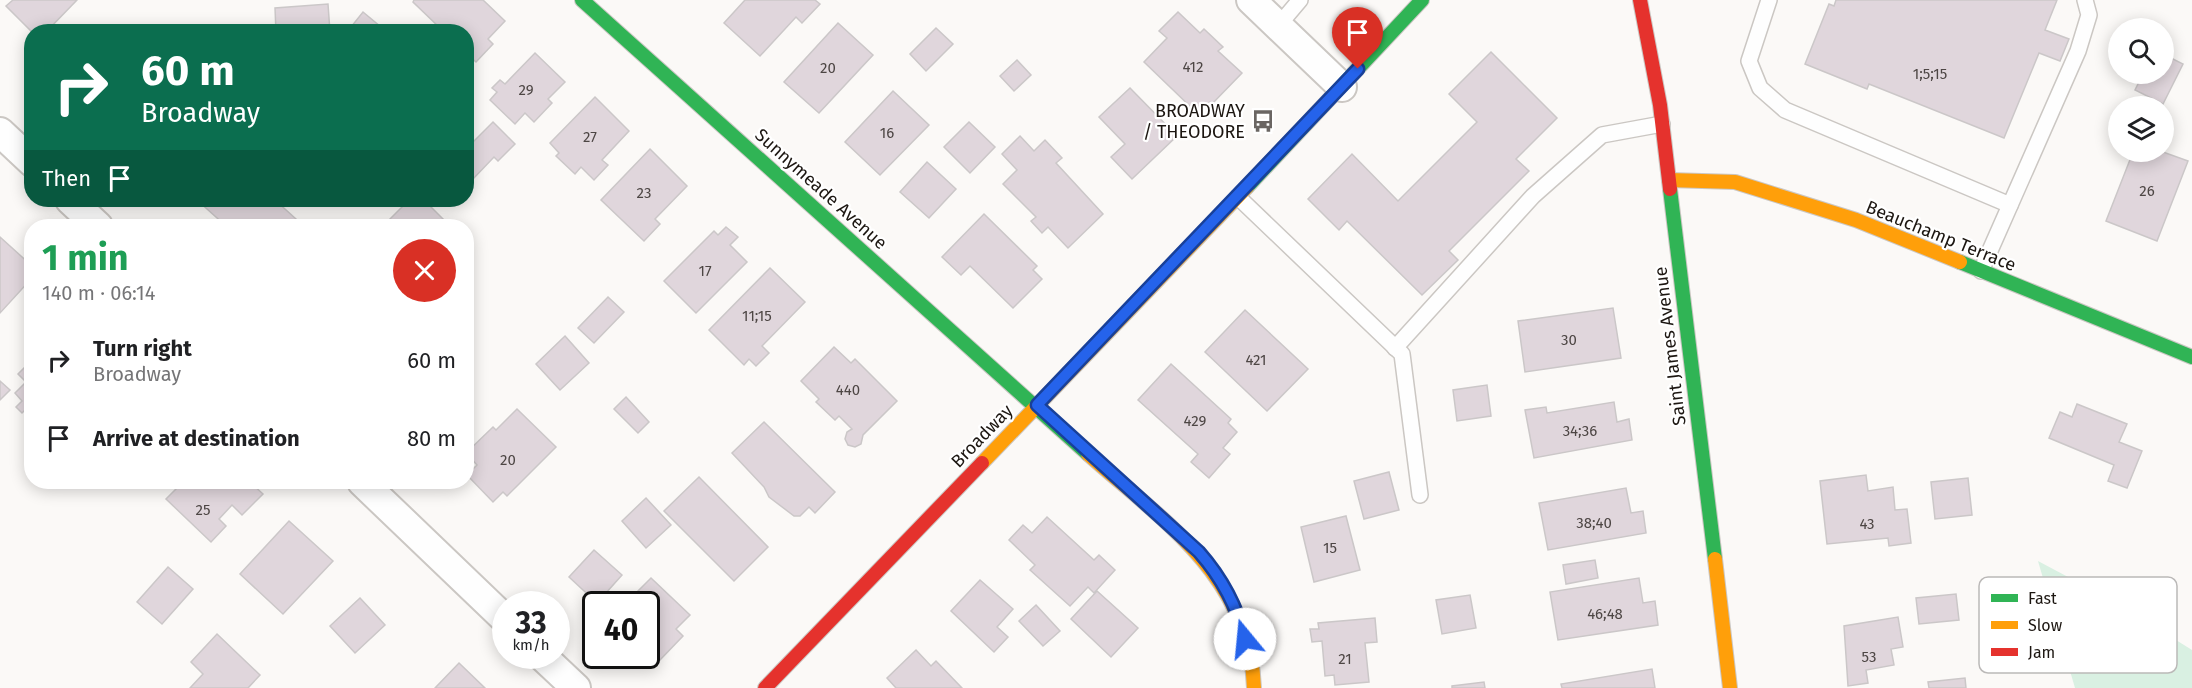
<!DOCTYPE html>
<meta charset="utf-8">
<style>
body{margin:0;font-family:"Fira Sans",sans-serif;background:#f6f6f6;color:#202124;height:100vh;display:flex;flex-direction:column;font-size:22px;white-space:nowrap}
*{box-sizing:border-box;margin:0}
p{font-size:20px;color:#757577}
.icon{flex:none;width:33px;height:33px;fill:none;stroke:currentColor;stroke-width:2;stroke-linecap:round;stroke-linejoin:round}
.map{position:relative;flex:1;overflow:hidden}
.drawer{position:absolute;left:24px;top:219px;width:450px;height:270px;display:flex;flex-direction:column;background:#fff;border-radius:24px;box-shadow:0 3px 15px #0003}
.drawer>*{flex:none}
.banner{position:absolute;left:24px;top:24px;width:450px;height:183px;border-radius:24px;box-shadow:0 3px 15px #0003;background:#0b6e4f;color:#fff;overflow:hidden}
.fabs{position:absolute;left:2108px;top:18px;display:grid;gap:12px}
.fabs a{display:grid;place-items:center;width:66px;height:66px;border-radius:50%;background:#fff;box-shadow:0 3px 15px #0003;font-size:30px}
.speed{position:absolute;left:492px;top:591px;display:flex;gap:12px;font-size:30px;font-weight:700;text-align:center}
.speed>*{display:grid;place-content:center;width:78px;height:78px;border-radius:50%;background:#fff;box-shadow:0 3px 15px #0003;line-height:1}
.speed small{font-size:15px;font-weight:400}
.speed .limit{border:3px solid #111;border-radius:9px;background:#fff;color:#111}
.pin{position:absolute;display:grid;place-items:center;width:51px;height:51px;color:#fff;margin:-62px -26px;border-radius:50% 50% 50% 0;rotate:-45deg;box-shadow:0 0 6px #0007}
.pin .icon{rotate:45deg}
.me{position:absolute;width:66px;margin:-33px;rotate:343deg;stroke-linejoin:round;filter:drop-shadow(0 0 4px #0008)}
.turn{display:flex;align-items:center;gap:21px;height:126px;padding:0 18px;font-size:27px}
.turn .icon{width:78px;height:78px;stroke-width:2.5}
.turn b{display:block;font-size:42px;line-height:51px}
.then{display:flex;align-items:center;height:57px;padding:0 18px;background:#0003;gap:12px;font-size:22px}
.round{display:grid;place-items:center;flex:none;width:63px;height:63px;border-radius:32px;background:#f6f6f6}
.headline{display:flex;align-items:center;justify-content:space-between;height:102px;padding:0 18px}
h1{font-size:36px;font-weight:700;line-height:45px;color:#1e9e55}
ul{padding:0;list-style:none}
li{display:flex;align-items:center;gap:18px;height:78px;padding:0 18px}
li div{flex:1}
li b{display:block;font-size:22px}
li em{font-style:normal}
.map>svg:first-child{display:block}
.green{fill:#d9f0e2}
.building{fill:#e0d6dc;stroke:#cbc7c8;stroke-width:1.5}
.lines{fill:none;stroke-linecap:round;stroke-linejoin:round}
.lane-casing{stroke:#cbc7c3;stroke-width:18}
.street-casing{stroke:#cbc7c3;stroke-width:32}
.fast-casing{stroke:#cbc7c3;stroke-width:16}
.slow-casing{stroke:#cbc7c3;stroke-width:16}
.jam-casing{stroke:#cbc7c3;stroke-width:16}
.lane{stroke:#fefefe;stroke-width:15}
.street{stroke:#fefefe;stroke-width:28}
.fast{stroke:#30b455;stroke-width:14}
.slow{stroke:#ff9f0a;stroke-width:14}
.jam{stroke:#e5322d;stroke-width:14}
.route-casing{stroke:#184099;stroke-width:15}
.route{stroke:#2563eb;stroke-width:10}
.labels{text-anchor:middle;stroke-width:4.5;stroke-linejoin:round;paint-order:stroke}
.number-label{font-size:15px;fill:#4d4644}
.poi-label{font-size:18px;fill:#1c1611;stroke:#fff;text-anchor:end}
.street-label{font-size:18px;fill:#1c1611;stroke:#fff}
.key{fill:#fff;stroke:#bbb9b8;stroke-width:1.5}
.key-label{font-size:16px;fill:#1c1611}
</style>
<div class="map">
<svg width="2192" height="688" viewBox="0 0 2192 688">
<rect width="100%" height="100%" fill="#fbf9f7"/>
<polygon class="green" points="2038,561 2115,602 2192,650 2192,688 2075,688"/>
<g class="building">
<polygon points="13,0 77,0 46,32 32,32 6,6"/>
<polygon points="414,0 483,0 505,21 488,39 493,44 476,62 468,55 466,57 466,32 438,32 441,29 413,2"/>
<polygon points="745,0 815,0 820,4 802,23 796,17 760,56 724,23"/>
<polygon points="1836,0 2057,0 2045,30 2069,39 2060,61 2039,53 2004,138 1869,84 1867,89 1805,64 1829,4 1834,6"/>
<polygon points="328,4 330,32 276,32 275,8"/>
<polygon points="363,12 387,32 347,32"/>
<polygon points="1178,12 1200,33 1204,29 1223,47 1218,51 1242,73 1212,104 1210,102 1198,114 1144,62 1167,38 1159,31"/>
<polygon points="838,23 873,55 819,113 784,82"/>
<polygon points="936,28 953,44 926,71 910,54"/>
<polygon points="1491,52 1557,118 1516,159 1529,171 1449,251 1458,260 1422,295 1347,221 1339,230 1308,199 1352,154 1398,201 1477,122 1449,94"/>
<polygon points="535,53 565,82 548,99 552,103 534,122 525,113 515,124 490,100 497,92 492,88 500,80 505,84"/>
<polygon points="2163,54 2183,64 2163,104 2135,90 2143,74 2163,74"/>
<polygon points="1017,60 1031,75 1014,91 1000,76"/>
<polygon points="1130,88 1177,136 1132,179 1111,157 1125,144 1099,117"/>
<polygon points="893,91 929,125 880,175 845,142"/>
<polygon points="595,97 629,131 602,160 608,165 594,180 581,167 575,174 556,156 559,153 550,143"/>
<polygon points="493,122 515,144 498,161 494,157 473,179 466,173 466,149"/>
<polygon points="969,122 995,147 970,173 944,147"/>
<polygon points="1020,136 1034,151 1045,140 1062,158 1056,163 1103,214 1068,248 1048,227 1042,233 1031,221 1036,217 1003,184 1017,170 1002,154"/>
<polygon points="650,149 687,186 655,219 660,224 644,241 601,200"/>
<polygon points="2133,152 2163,152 2188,161 2157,241 2106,221"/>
<polygon points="927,162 956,189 929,218 900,192"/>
<polygon points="197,200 275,200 296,219 289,226 226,226"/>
<polygon points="409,200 424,200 443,219 436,226 383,226"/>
<polygon points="984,214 1037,266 1033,270 1042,279 1013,308 970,266 961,275 942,257"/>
<polygon points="726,227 738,237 730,245 747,262 696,313 664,281 714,231 718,235"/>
<polygon points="0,237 32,266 32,278 0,313"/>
<polygon points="770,268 805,302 762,346 769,353 756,366 749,359 744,365 709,330"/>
<polygon points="608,297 624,312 594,343 578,328"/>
<polygon points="1613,308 1621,358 1525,372 1518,321"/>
<polygon points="1245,310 1308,369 1267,411 1205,352"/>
<polygon points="565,336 589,363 560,390 536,364"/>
<polygon points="834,347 851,363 855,359 897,401 863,435 861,444 855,447 848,445 845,439 847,432 852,429 839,416 835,420 816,402 819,399 801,381"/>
<polygon points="32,360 32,413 31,413 26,409 22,413 16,407 22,401 15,393 26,382 18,374"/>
<polygon points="1171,364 1231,419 1228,423 1237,432 1223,448 1230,454 1209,478 1191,462 1198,454 1138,400"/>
<polygon points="0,381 10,390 0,400"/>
<polygon points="1487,385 1491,416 1457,421 1453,390"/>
<polygon points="626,397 649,422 638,433 614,409"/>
<polygon points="1614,402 1617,422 1629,419 1632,440 1534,458 1525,410 1546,407 1547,413"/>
<polygon points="2077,404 2127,424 2119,442 2142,451 2127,488 2108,481 2114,465 2049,438 2060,412 2072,417"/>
<polygon points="517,409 556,447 507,496 503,492 493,502 467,475 477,465 466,453 493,427 496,430"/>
<polygon points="764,422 835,492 815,513 809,507 800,516 794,516 769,497 764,487 732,453"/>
<polygon points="1389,472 1399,510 1364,519 1354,481"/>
<polygon points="1866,475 1868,491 1893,487 1895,510 1907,509 1911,543 1889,546 1888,538 1827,544 1820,481"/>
<polygon points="699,477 768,547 734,581 664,511"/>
<polygon points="1968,478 1972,515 1935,519 1931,482"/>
<polygon points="183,482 250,482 263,494 242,515 232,505 219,519 226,526 211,542 166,499"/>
<polygon points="1626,488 1631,513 1643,511 1646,533 1548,550 1539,503"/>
<polygon points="646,498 671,525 646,548 622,521"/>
<polygon points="1346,516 1360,570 1314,582 1301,527"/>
<polygon points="1047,517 1094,560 1099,555 1115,570 1094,593 1088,587 1070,606 1030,570 1035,565 1009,540 1023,525 1032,533"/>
<polygon points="289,521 333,561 283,614 240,574"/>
<polygon points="594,550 622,575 597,603 569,577"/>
<polygon points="1595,560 1598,578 1566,584 1563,565"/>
<polygon points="168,567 193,589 162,624 137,602"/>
<polygon points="651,578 690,615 676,629 683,636 658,662 641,666 629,656 646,656 646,604 625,604"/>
<polygon points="1639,578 1643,603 1655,601 1658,625 1558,640 1550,592"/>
<polygon points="980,580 1013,609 997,627 1008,637 994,652 951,611"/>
<polygon points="1097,591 1138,628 1111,657 1071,619"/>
<polygon points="1956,594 1959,620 1919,624 1916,598"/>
<polygon points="1470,595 1476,628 1442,634 1436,600"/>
<polygon points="360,598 385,625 355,653 330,626"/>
<polygon points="1036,605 1060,631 1043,646 1019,621"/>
<polygon points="1898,617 1903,647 1891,649 1894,665 1866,670 1868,683 1848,686 1844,626"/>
<polygon points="1375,618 1377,642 1365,643 1369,682 1335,685 1334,675 1325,676 1322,641 1312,642 1310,629 1319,629 1318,623"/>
<polygon points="217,634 260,675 248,688 190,688 203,674 191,662"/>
<polygon points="916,650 931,666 936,661 962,688 896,688 887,678"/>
<polygon points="459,663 485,688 435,688"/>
<polygon points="1652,669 1655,688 1562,688 1561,684"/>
<polygon points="1965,678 1966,688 1929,688 1928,682"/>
<polygon points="1484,682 1485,688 1452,688 1452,686"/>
</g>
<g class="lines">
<g class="lane-casing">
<g id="lane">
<polyline points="1769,0 1749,61 1760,88 1785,110 2010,205"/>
<polyline points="1278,26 1300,0"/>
<polyline points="1238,197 1402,354 1420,495"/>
<polyline points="1981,271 2078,51 2089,15 2085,0"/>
<polyline points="1395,348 1533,196 1602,135 1662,124"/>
</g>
</g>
<g class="street-casing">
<g id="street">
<polyline points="1251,0 1342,87"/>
<polyline points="0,132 32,162"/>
<polyline points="70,200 98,226"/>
<polyline points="362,482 506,620"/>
<polyline points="542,656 576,688"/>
</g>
</g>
<g class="fast-casing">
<g id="fast">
<polyline points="582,0 1088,454"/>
<polyline points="1247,187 1422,0"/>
<polyline points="1670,189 1715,559"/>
<polyline points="1960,262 2192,357"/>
</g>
</g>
<g class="slow-casing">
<g id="slow">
<polyline points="1669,180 1735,182 1856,220 1960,262"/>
<path d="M1088,454C1163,521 1250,576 1254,688"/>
<polyline points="982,463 1247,187"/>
<polyline points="1715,559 1730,688"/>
</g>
</g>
<g class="jam-casing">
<g id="jam">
<polyline points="1640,0 1660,105 1670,189"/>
<polyline points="765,688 982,463"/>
</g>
</g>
<use href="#lane" class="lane"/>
<use href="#street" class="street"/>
<use href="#fast" class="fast"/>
<use href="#slow" class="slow"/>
<use href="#jam" class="jam"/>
</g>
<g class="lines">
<g class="route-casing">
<path id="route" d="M1245,639C1237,606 1221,577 1199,552L1037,405L1358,69"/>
</g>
<use href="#route" class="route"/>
</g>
<defs>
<g id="bus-bare" transform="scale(1.8)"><path d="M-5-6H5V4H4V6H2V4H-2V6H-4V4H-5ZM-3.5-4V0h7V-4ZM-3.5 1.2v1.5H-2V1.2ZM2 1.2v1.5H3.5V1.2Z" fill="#6a6562" stroke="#fff" stroke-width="2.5" paint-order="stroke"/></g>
</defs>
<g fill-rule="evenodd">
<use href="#bus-bare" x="1263" y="121"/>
</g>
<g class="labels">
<g class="number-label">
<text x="1193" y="72">412</text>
<text x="828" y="73">20</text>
<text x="1930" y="79">1;5;15</text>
<text x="526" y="95">29</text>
<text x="887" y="138">16</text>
<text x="590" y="142">27</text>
<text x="2147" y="196">26</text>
<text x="644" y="198">23</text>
<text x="705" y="276">17</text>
<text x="757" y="321">11;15</text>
<text x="1569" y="345">30</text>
<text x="1256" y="365">421</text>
<text x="848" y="395">440</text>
<text x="1195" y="426">429</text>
<text x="1580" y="436">34;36</text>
<text x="508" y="465">20</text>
<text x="203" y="515">25</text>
<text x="1594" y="528">38;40</text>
<text x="1867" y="529">43</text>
<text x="1330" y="553">15</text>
<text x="1605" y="619">46;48</text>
<text x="1869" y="662">53</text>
<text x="1345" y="664">21</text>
</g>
<g class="poi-label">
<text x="1245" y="117">BROADWAY<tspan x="1245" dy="21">/ THEODORE</tspan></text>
</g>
<g class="street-label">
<text transform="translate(821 189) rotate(42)" y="6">Sunnymeade Avenue</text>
<text transform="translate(1941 236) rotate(22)" y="6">Beauchamp Terrace</text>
<text transform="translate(1670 346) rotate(-97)" y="6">Saint James Avenue</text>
<text transform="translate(982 436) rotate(-46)" y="6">Broadway</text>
</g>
</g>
<rect x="1979" y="577" width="198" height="96" rx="9" class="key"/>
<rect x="1991" y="594" width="27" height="8" fill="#30b455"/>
<rect x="1991" y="621" width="27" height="8" fill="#ff9f0a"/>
<rect x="1991" y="648" width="27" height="8" fill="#e5322d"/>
<g class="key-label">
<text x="2028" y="604">Fast</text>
<text x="2028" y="631">Slow</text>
<text x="2028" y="658">Jam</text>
</g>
</svg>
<div class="fabs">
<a><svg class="icon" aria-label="search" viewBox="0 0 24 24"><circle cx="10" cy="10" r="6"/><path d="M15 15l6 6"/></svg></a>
<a><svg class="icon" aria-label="layers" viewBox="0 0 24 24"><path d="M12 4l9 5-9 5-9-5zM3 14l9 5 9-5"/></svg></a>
</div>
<div class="speed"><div>33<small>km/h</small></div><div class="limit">40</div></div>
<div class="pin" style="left:1358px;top:69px;background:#d93025"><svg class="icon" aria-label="arrive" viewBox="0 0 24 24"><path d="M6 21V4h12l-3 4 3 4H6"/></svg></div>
<svg class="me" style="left:1245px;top:639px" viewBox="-20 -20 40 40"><circle r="19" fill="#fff"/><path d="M0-13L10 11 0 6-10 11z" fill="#2563eb"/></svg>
<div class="banner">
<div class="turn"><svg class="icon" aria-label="right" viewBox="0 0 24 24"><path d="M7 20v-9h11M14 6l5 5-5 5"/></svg><div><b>60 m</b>Broadway</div></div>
<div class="then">Then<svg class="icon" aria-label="arrive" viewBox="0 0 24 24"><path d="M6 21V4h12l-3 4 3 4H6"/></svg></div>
</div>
<section class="drawer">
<div class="headline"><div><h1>1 min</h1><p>140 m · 06:14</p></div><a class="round" style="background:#d93025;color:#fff"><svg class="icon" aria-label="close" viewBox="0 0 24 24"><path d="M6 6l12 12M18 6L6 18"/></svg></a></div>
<ul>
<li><svg class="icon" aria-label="right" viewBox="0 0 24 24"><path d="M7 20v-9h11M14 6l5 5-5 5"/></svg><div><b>Turn right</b><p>Broadway</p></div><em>60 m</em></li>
<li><svg class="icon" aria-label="arrive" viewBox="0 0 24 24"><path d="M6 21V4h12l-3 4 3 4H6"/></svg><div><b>Arrive at destination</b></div><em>80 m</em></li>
</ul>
</section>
</div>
